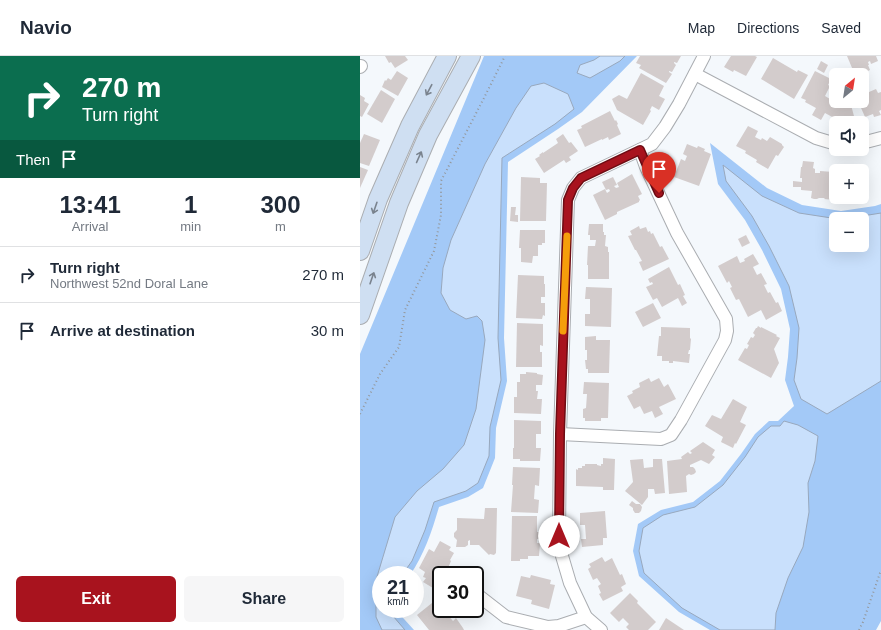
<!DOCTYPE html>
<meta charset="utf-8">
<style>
body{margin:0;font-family:Arial,sans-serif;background:#f6f6f7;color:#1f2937;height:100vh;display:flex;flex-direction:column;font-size:15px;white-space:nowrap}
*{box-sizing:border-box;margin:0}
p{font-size:13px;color:#747a83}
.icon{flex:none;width:22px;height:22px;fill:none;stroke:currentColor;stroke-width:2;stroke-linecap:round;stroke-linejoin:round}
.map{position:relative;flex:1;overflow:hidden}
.drawer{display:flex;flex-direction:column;background:#fff;width:360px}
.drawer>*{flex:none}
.banner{background:#0b6e4f;color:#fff;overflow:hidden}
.needle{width:26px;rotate:30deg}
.fabs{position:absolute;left:469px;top:12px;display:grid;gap:8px}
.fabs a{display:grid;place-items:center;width:40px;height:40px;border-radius:6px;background:#fff;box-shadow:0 4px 16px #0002;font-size:20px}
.speed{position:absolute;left:12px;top:510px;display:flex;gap:8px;font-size:20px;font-weight:700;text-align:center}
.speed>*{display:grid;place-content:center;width:52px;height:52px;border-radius:50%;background:#fff;box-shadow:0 4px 16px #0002;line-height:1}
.speed small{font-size:10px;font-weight:400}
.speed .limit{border:2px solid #111;border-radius:6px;background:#fff;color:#111}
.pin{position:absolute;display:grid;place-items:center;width:34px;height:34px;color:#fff;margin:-41px -17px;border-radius:50% 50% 50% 0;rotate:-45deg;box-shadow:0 0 4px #0007}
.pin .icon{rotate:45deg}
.me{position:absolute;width:44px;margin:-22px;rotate:0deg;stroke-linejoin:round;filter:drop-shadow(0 0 3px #0008)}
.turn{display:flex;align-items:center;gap:14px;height:84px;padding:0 16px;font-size:18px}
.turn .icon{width:52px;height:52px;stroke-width:2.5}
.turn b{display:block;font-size:28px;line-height:34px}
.then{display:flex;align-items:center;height:38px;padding:0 16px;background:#0003;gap:8px;font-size:15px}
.eta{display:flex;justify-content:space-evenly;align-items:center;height:68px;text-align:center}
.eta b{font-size:24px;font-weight:700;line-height:28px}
.button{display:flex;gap:8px;margin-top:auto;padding:8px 16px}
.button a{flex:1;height:46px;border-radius:6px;background:#a8131e;color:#fff;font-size:16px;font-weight:700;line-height:46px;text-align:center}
.button a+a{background:#f6f6f7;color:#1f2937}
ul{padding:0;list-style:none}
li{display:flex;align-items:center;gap:12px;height:56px;padding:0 16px;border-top:1px solid #e0e1e3}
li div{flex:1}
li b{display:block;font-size:15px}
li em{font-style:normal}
header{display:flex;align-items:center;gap:24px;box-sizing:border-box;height:56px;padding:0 20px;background:#fff;border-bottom:1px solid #e0e1e3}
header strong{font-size:19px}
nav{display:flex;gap:22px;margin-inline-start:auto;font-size:14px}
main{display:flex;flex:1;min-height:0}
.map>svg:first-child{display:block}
.green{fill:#a3c9f7;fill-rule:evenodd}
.water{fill:#c9e0fc;stroke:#98a8bd}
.building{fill:#d3cccc}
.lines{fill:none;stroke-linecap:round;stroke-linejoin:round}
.street-casing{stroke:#aaadb1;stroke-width:14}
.secondary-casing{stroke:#aaadb1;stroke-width:20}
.path{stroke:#94979a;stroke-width:2;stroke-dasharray:1 3;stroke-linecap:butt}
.street{stroke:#fff;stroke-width:12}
.secondary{stroke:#cfdff2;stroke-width:18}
.oneway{stroke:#7a838e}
.route-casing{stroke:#6d0c14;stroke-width:10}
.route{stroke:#a8131e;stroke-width:7}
.slow{stroke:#f59e0b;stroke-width:7}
</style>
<header>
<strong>Navio</strong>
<nav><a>Map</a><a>Directions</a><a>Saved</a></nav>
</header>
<main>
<section class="drawer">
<div class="banner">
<div class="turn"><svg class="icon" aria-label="right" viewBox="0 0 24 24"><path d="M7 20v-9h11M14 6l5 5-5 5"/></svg><div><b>270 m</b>Turn right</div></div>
<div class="then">Then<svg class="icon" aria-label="arrive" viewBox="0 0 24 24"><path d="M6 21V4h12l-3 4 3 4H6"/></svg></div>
</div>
<div class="eta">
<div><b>13:41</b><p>Arrival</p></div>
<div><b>1</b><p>min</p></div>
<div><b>300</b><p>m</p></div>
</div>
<ul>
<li><svg class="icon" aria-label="right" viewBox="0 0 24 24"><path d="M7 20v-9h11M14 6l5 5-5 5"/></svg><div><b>Turn right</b><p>Northwest 52nd Doral Lane</p></div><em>270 m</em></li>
<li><svg class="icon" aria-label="arrive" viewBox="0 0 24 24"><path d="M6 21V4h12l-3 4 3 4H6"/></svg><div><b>Arrive at destination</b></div><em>30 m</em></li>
</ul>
<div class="button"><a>Exit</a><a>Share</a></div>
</section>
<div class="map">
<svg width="521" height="574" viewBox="0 0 521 574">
<rect width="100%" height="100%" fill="#f4f8fc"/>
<g class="green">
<path d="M124,0H277L222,56L198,73L148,106L144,282L147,325L136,372L135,402L123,432L108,441L79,451C72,475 64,499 50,519H21V553H35L54,574H0V298Z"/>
<path d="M350,87L407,132L442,149L481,155L515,150L521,148V565L516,574H350L319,556L279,520L273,495L278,468L301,454L333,446L360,425L381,398L395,378L409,365H418L434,350L425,324L428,301L430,273L421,233L402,194L385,164L358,128ZM476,163H502V189H476Z"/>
</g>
<g class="water">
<polygon points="240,0 265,0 260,5 230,22 217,17 220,9 234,4"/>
<polygon points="184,27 208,38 214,53 195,68 142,102 138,282 141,324 130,371 129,400 118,427 106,435 74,446 65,474 52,505 42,519 21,519 21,553 27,553 45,574 22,574 16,561 16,524 35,461 57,435 83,413 104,389 116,353 125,284 122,265 117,260 106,263 90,254 81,237 83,212 91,184 125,108 156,52 171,30"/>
<polygon points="363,109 402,140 439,157 478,163 476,163 476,189 502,189 502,163 484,163 521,157 521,325 467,358 441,343 434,324 437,302 439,272 429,230 409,190 392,160 366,125"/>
<polygon points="424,365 438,369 458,380 455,405 448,427 449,456 443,491 428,522 416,557 415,574 360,574 322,552 284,517 279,495 283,472 303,459 335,451 363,429 385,401 398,381 411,370 420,370"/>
</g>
<g class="building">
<polygon points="25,0 45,0 48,4 35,12 31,6 29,7"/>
<polygon points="280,0 321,0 317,7 314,6 314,7 316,9 312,16 309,15 309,16 312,18 306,27 279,12 281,9 276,7"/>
<polygon points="371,0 395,0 397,1 386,20 374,14 373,16 364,11"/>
<polygon points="487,0 516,0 518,5 511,8 510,5 508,6 509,9 508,9 510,14 499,19 495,19"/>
<polygon points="413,2 437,16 438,14 448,19 434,43 401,23"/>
<polygon points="461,5 468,9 464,17 457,13"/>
<polygon points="37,15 48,22 38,40 22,31 25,24 26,25 28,22 31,24"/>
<polygon points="455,15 471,23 468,29 470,30 465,40 470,43 475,34 476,35 476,45 490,45 495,64 484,67 479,67 477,60 476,63 465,57 461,64 452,59 456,52 445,46 446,44 441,42"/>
<polygon points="281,17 304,30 299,40 305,43 299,54 292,50 290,54 291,55 283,69 257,54 252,43 259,39 267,43"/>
<polygon points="516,33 518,37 521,36 521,54 519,55 521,59 514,61 513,58 505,61 498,45 502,45 502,39"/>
<polygon points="21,34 35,43 22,67 7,58"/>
<polygon points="0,39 5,42 4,45 9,48 2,61 0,60"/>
<polygon points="250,55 255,65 256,64 258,68 257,69 261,78 249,84 248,81 242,84 242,83 225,91 217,74 222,72 221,70"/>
<polygon points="388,70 398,75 395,81 401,84 402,82 407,85 410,81 422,88 422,89 424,91 418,100 416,99 408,113 396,106 397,104 385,97 386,95 376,90"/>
<polygon points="4,78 20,84 9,110 0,107 0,87"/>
<polygon points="203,78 209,87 211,86 218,95 209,101 211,104 206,107 204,104 184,117 175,103 180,100 179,99 183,96 183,97 198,87 196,83"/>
<polygon points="327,88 337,92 338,90 345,93 344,95 351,98 339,130 314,121 321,103 325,105 327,100 323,98"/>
<polygon points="443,105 454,106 453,112 455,113 455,117 460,117 460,115 473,116 473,113 480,113 480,110 489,110 488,115 476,115 476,141 486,141 485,145 464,143 465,142 459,142 457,143 454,143 451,142 452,135 441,134 441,131 433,131 433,125 442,126 442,122 440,122 441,111 442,111"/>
<polygon points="0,111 8,114 0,132"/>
<polygon points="272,118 282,138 278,140 280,144 279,145 279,146 257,156 257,158 245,164 233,139 245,133 247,137 250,135 249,133 246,134 242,126 253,121 257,129 254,130 256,132 259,131 257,127"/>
<polygon points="161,121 180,122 180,127 187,127 186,165 160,165"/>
<polygon points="151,151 156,151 155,159 158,159 158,166 150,165"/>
<polygon points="229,168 243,168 243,176 244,176 244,179 246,179 245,190 248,191 248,196 249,196 249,223 228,223 228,209 227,209 228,190 235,190 236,184 230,184 230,179 228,179"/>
<polygon points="279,170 280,173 286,171 288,176 290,175 291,178 293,177 300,191 302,190 309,203 283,215 279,206 282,205 276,194 275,194 268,180 272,179 270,175"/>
<polygon points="160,174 185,174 185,187 182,187 182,189 178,189 178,200 173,200 172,207 161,206 161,192 159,192"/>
<polygon points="386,179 390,187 382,191 378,183"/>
<polygon points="393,198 399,208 393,211 397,219 401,217 407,228 404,229 408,237 410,236 416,247 418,246 422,255 406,264 401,254 388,261 379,243 376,244 370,232 372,231 369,225 367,227 358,210 377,200 380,207 385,205 384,203"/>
<polygon points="309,211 318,229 320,228 325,239 323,240 327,247 322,250 318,242 302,251 297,242 293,244 286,231 293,228 292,226 290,227 288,223"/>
<polygon points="158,219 184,220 184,228 185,228 185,241 181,241 181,247 185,247 185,260 183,259 182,263 156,262"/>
<polygon points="226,231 252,232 251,271 225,270 225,258 230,258 230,243 225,243"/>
<polygon points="293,247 301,262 283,271 275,256"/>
<polygon points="157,267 183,268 183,290 180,289 180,296 182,296 182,311 156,311"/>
<polygon points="398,270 401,272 401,271 417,279 416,280 420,282 414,293 419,307 411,322 378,304 385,292 387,293 389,289 387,288 391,281 393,282 395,279 393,277 396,272 397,272"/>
<polygon points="301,271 330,272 330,282 331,283 330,294 329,294 328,298 330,298 329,307 313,305 313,307 309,307 309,305 302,305 302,300 297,300 299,280 301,280"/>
<polygon points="236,280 236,284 250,284 249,317 228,317 228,313 226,313 225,304 227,304 227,294 225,294 225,281"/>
<polygon points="166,316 177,317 177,318 183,319 182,329 176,329 176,335 178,335 177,343 182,343 181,358 154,357 154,341 157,341 157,326 160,326 160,318 166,318"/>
<polygon points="289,322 291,326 299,322 304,331 308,328 316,343 299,351 303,358 295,362 292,355 284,358 280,350 274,353 267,340 273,337 272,335 280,331 279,327"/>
<polygon points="224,326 249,327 248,362 241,362 241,365 225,365 225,362 223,362 223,353 226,352 227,338 223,338"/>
<polygon points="373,343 387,351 380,366 386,369 376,388 375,387 373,392 361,386 363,381 345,370 352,359 361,363"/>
<polygon points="154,364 181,365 181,378 176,378 176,392 181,392 180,405 160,405 160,403 153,403 153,392 154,392"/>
<polygon points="343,386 355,394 352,399 355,401 349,408 341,404 330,409 330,411 333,411 335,413 336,416 334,418 331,419 329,418 326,420 327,436 309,438 307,405 322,403 321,401 328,396 330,398 332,397 330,395"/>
<polygon points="243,402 255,403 254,434 243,434 243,431 216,430 216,413 218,414 218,412 222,412 222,410 225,410 225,408 237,408 237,409 241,410 241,408 243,408"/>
<polygon points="283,403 284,412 293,411 293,403 302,403 305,437 295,438 294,433 288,433 288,441 282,449 265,435 273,426 270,404"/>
<polygon points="153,411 180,412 179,430 175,429 174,443 179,444 178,457 151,456 153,429 152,429"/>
<polygon points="272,445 276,448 280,448 282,451 281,455 279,457 275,457 273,454 273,452 269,449"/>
<polygon points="125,452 137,452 136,497 134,499 130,498 129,499 119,489 110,489 110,484 108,485 108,489 105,491 96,491 97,484 94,481 94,477 97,474 97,462 124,463"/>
<polygon points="245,455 247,482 243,482 243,489 222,491 221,483 226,483 225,469 220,469 220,457"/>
<polygon points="152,460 177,460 177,476 179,476 179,483 177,483 177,487 180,487 179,500 168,500 168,503 160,503 160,505 151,505"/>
<polygon points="80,485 91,491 89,494 94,497 90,504 91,505 88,512 92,514 89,519 81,519 81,525 78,524 73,532 63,526 66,522 63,521 65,516 59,512 69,493 74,496"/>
<polygon points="242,501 245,506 252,502 260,519 262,518 266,528 261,531 263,535 243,545 239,538 241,537 238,530 241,528 237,522 233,524 228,513 231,511 229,508"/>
<polygon points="171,519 191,524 190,528 195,529 189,553 171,548 172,544 156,540 161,520 170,522"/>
<polygon points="270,537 278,545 277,547 296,566 288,574 269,574 266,571 269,568 263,562 259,566 250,557"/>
<polygon points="77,543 81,548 81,553 85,553 88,556 86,557 93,565 96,562 103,572 104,574 69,574 57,559"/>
<polygon points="306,562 324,574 299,574"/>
</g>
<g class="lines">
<g class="street-casing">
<g id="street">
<polyline points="0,11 1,10"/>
<polyline points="335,18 456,82 476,88"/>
<polyline points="502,87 521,82"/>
<polyline points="200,378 301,383 311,379 321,364 365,284 367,275 366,263 317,177 286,111 280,94"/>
<polyline points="119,540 146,561 188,571 199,570 226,561"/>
<polyline points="241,574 226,561 210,527 202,500 199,480 200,378 208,144 213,132 221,122 292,88 305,71 319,48 344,0"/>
</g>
</g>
<g class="secondary-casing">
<g id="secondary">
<polyline points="0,195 18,143 50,70 87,0"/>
<polyline points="0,259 39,147 68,79 111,0"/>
</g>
</g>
<g class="path">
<polyline points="0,358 20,318 39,291 45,254 74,195 81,159 81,125 125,40 145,0"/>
<polyline points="499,574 503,566 520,517 521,516"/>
</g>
<use href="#street" class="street"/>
<use href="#secondary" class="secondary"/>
</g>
<defs><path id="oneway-shaft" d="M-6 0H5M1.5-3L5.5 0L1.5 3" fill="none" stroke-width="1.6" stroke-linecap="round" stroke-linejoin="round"/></defs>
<g class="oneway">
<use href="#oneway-shaft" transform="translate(69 34) rotate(118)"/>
<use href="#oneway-shaft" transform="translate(59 101) rotate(-66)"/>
<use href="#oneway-shaft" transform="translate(15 152) rotate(109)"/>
<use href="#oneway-shaft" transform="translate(12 222) rotate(-71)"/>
</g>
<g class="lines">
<g class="route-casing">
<polyline id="route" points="199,480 200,378 208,144 213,132 221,122 280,94 299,137"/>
</g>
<use href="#route" class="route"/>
<polyline class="slow" points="203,275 207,180"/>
</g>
</svg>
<div class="fabs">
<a><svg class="needle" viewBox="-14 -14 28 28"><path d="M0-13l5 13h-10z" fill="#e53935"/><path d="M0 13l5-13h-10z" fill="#747a83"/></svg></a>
<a><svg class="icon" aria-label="sound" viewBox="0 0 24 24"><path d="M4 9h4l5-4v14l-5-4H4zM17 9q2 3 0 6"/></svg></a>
<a>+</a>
<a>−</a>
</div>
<div class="speed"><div>21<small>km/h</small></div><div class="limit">30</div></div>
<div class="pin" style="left:299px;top:137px;background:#d93025"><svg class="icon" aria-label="arrive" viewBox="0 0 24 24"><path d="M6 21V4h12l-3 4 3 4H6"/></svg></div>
<svg class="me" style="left:199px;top:480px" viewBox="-20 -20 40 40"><circle r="19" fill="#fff"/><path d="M0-13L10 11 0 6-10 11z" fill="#a8131e"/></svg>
</div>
</main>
